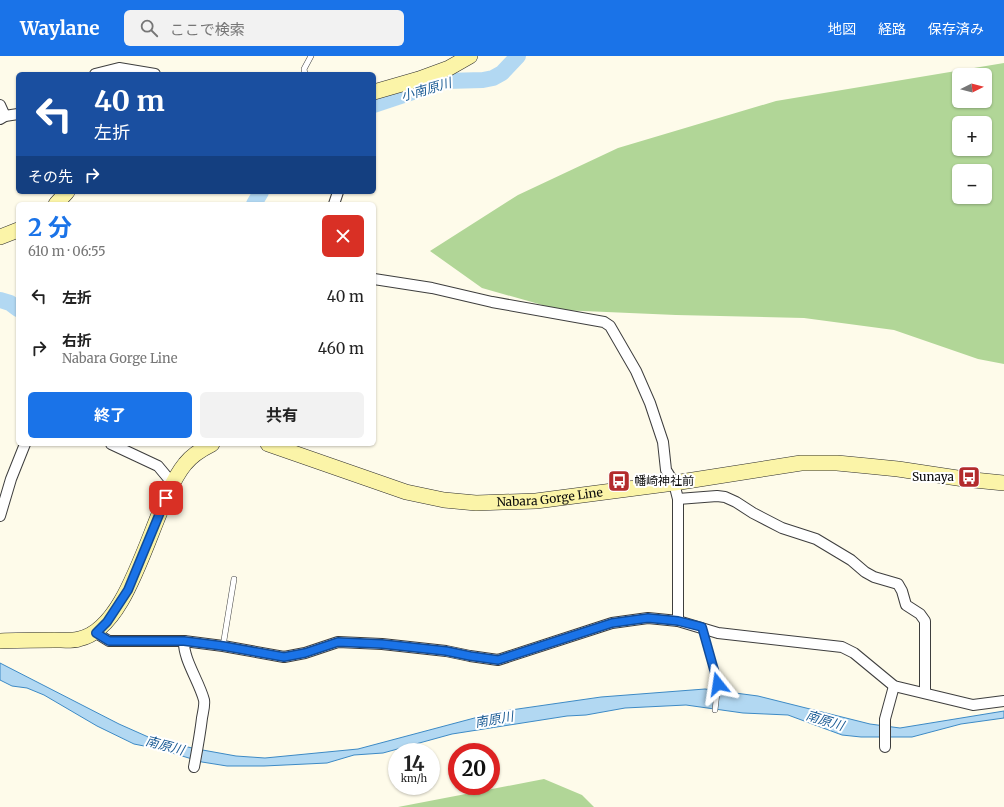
<!DOCTYPE html>
<html lang="ja">
<meta charset="utf-8">
<style>
body{margin:0;font-family:Merriweather,"Noto Sans JP",serif;background:#f2f2f2;color:#222;height:100vh;display:flex;flex-direction:column;font-size:15px;white-space:nowrap}
*{box-sizing:border-box;margin:0}
p{font-size:13px;color:#767676}
.icon{flex:none;width:22px;height:22px;fill:none;stroke:currentColor;stroke-width:2;stroke-linecap:round;stroke-linejoin:round}
.map{position:relative;flex:1;overflow:hidden}
.details{position:absolute;left:16px;top:146px;width:360px;height:244px;display:flex;flex-direction:column;background:#fff;border-radius:6px;box-shadow:0 1px 3px #0004}
.details>*{flex:none}
.guide{position:absolute;left:16px;top:16px;width:360px;height:122px;border-radius:6px;box-shadow:0 1px 3px #0004;background:#1a4fa0;color:#fff;overflow:hidden}
.needle{width:26px;rotate:84deg}
.fabs{position:absolute;left:952px;top:12px;display:grid;gap:8px}
.fabs a{display:grid;place-items:center;width:40px;height:40px;border-radius:6px;background:#fff;box-shadow:0 1px 3px #0004;font-size:20px}
.speed{position:absolute;left:388px;top:687px;display:flex;gap:8px;font-size:20px;font-weight:700;text-align:center}
.speed>*{display:grid;place-content:center;width:52px;height:52px;border-radius:50%;background:#fff;box-shadow:0 1px 3px #0004;line-height:1}
.speed small{font-size:10px;font-weight:400}
.speed .limit{border:6px solid #d22;background:#fff;color:#111}
.pin{position:absolute;display:grid;place-items:center;width:34px;height:34px;color:#fff;margin:-17px;border-radius:8px;box-shadow:0 2px 6px #0006}
.me{position:absolute;width:44px;margin:-22px;rotate:345deg;stroke-linejoin:round;filter:drop-shadow(0 0 3px #0008)}
.turn{display:flex;align-items:center;gap:14px;height:84px;padding:0 12px;font-size:18px}
.turn .icon{width:52px;height:52px;stroke-width:2.5}
.turn b{display:block;font-size:28px;line-height:34px}
.then{display:flex;align-items:center;height:38px;padding:0 12px;background:#0003;gap:8px;font-size:15px}
.round{display:grid;place-items:center;flex:none;width:42px;height:42px;border-radius:6px;background:#f2f2f2}
.summary{display:flex;align-items:center;justify-content:space-between;height:68px;padding:0 12px}
h1{font-size:24px;font-weight:700;line-height:30px;color:#1a73e8}
.action{display:flex;gap:8px;margin-top:auto;padding:8px 12px}
.action a{flex:1;height:46px;border-radius:6px;background:#1a73e8;color:#fff;font-size:16px;font-weight:700;line-height:46px;text-align:center}
.action a+a{background:#f2f2f2;color:#222}
ul{padding:0;list-style:none}
li{display:flex;align-items:center;gap:12px;height:52px;padding:0 12px}
li div{flex:1}
li b{display:block;font-size:15px}
li em{font-style:normal}
header{display:flex;align-items:center;gap:24px;box-sizing:border-box;height:56px;padding:0 20px;background:#1a73e8;color:#fff}
header strong{font-size:19px}
nav{display:flex;gap:22px;margin-inline-start:auto;font-size:14px}
.search{width:280px;height:36px;background:#f2f2f2;display:flex;align-items:center;gap:10px;box-sizing:border-box;padding:0 14px;border-radius:6px;color:#767676;font-size:15px}
.map>svg:first-child{display:block}
.forest{fill:#b1d697;fill-rule:evenodd}
.water{fill:#b2d8f2;stroke:#3d8ac5}
.lines{fill:none;stroke-linecap:round;stroke-linejoin:round}
.river{stroke:#b2d8f2;stroke-width:16}
.lane-casing{stroke:#3e3e3e;stroke-width:6}
.street-casing{stroke:#3e3e3e;stroke-width:12}
.secondary-casing{stroke:#2d2d2d;stroke-width:16}
.lane{stroke:#fff;stroke-width:5}
.street{stroke:#fff;stroke-width:10}
.secondary{stroke:#fbf4a8;stroke-width:15}
.route-casing{stroke:#114b97;stroke-width:10}
.route{stroke:#1a73e8;stroke-width:7}
.labels{text-anchor:middle;stroke-width:4;stroke-linejoin:round;paint-order:stroke}
.poi-label{font-size:12px;fill:#0b0b0b;stroke:#fff;text-anchor:end}
.street-label{font-size:12px;fill:#0b0b0b;stroke:#fff}
.water-label{font-size:13px;font-style:italic;fill:#1c5c95;stroke:#fff}
</style>
<header>
<strong>Waylane</strong>
<div class="search"><svg class="icon" aria-label="search" viewBox="0 0 24 24"><circle cx="10" cy="10" r="6"/><path d="M15 15l6 6"/></svg>ここで検索</div>
<nav><a>地図</a><a>経路</a><a>保存済み</a></nav>
</header>
<div class="map">
<svg width="1004" height="751" viewBox="0 0 1004 751">
<rect width="100%" height="100%" fill="#fefbea"/>
<g class="forest">
<path d="M1004,7V308L978,303L894,274L804,262L676,259L560,254L482,232L430,195L518,139L618,92L776,45ZM959,19H985V45H959ZM959,67H985V93H959ZM959,115H985V141H959Z"/>
<polygon points="544,723 582,739 594,751 398,751"/>
</g>
<polygon class="water" points="0,607 119,668 155,684 197,693 236,700 265,702 358,693 497,656 601,641 705,633 758,640 870,668 900,672 1004,655 1004,662 961,668 912,681 861,681 842,679 788,659 743,657 686,649 625,652 586,659 567,660 452,678 383,697 354,699 327,707 264,710 227,710 202,706 159,693 134,688 97,670 44,639 27,632 12,630 0,624"/>
<g class="lines">
<g class="river">
<polyline points="374,49 446,25 483,24 493,22 502,17 518,0"/>
<polyline points="254,148 261,136"/>
<polyline points="0,244 10,247 18,253"/>
</g>
<g class="lane-casing">
<g id="lane">
<polyline points="305,18 304,13 311,0"/>
<polyline points="702,572 718,628 715,654"/>
<polyline points="223,590 234,523"/>
</g>
</g>
<g class="street-casing">
<g id="street">
<polyline points="95,18 119,12 155,18"/>
<polyline points="0,49 5,60"/>
<polyline points="0,63 5,60 18,58"/>
<polyline points="334,148 338,136"/>
<polyline points="374,223 432,232 492,246 604,266 610,270 636,315 650,347 663,386 666,414 674,427 678,443 678,565"/>
<polyline points="111,388 158,410 173,428"/>
<polyline points="678,443 717,440 725,441 736,446 753,457 782,472 816,483 851,504 865,516 874,521 898,528 902,535 906,549 920,558 925,565 925,637"/>
<polyline points="0,460 11,423 25,388"/>
<polyline points="96,577 109,585 184,585 223,590 284,601 305,597 338,586 382,588 446,595 470,600 498,604 612,567 648,562 678,565 718,577 842,591 854,597 894,630 973,649 1004,645"/>
<path d="M184,585C183,603 199,625 204,644C205,649 203,656 202,662C200,679 197,695 194,711"/>
<polyline points="885,691 885,663 894,630"/>
</g>
</g>
<g class="secondary-casing">
<g id="secondary">
<polyline points="374,36 419,23 449,12 470,0"/>
<polyline points="56,148 67,136"/>
<polyline points="0,181 18,174"/>
<path id="s1" d="M268,388L406,436L444,444L476,447L536,445L674,427L801,407H837L868,410L898,413L964,423L1004,427"/>
<path d="M0,585C18,584 37,584 55,584C63,584 72,585 79,583C133,572 152,448 185,408C192,399 202,393 212,388"/>
</g>
</g>
<use href="#lane" class="lane"/>
<use href="#street" class="street"/>
<use href="#secondary" class="secondary"/>
</g>
<g class="lines">
<g class="route-casing">
<polyline id="route" points="166,442 128,534 107,566 96,577 109,585 184,585 223,590 284,601 305,597 338,586 382,588 446,595 470,600 498,604 612,567 648,562 678,565 702,571 718,628"/>
</g>
<use href="#route" class="route"/>
</g>
<defs>
<g id="bus-square" transform="scale(1.15)"><rect x="-9" y="-9" width="18" height="18" rx="4" fill="#b32b2d" stroke="#fff"/><path d="M-5-6H5V4H4V6H2V4H-2V6H-4V4H-5ZM-3.5-4V0h7V-4ZM-3.5 1.2v1.5H-2V1.2ZM2 1.2v1.5H3.5V1.2Z" fill="#fff"/></g>
</defs>
<g fill-rule="evenodd">
<use href="#bus-square" x="969" y="421"/>
<use href="#bus-square" x="619" y="425"/>
</g>
<g class="labels">
<g class="poi-label">
<text x="954" y="425">Sunaya</text>
<text x="634" y="429" text-anchor="start">幡崎神社前</text>
</g>
<g class="street-label">
<text dy="4" stroke="none"><textPath href="#s1" startOffset="291">Nabara Gorge Line</textPath></text>
</g>
<g class="water-label">
<text transform="translate(426 33) rotate(-16)" y="5">小南原川</text>
<text transform="translate(494 663) rotate(-10)" y="5">南原川</text>
<text transform="translate(825 664) rotate(17)" y="5">南原川</text>
<text transform="translate(165 689) rotate(15)" y="5">南原川</text>
</g>
</g>
</svg>
<div class="fabs">
<a><svg class="needle" viewBox="-14 -14 28 28"><path d="M0-13l5 13h-10z" fill="#e53935"/><path d="M0 13l5-13h-10z" fill="#767676"/></svg></a>
<a>+</a>
<a>−</a>
</div>
<div class="speed"><div>14<small>km/h</small></div><div class="limit">20</div></div>
<div class="pin" style="left:166px;top:442px;background:#d93025"><svg class="icon" aria-label="arrive" viewBox="0 0 24 24"><path d="M6 21V4h12l-3 4 3 4H6"/></svg></div>
<svg class="me" style="left:718px;top:628px" viewBox="-20 -20 40 40"><path d="M0-17L14 15 0 8-14 15z" fill="#1a73e8" stroke="#fff" stroke-width="4"/></svg>
<div class="guide">
<div class="turn"><svg class="icon" aria-label="left" viewBox="0 0 24 24"><path d="M17 20v-9H6M10 6l-5 5 5 5"/></svg><div><b>40 m</b>左折</div></div>
<div class="then">その先<svg class="icon" aria-label="right" viewBox="0 0 24 24"><path d="M7 20v-9h11M14 6l5 5-5 5"/></svg></div>
</div>
<section class="details">
<div class="summary"><div><h1>2 分</h1><p>610 m · 06:55</p></div><a class="round" style="background:#d93025;color:#fff"><svg class="icon" aria-label="close" viewBox="0 0 24 24"><path d="M6 6l12 12M18 6L6 18"/></svg></a></div>
<ul>
<li><svg class="icon" aria-label="left" viewBox="0 0 24 24"><path d="M17 20v-9H6M10 6l-5 5 5 5"/></svg><div><b>左折</b></div><em>40 m</em></li>
<li><svg class="icon" aria-label="right" viewBox="0 0 24 24"><path d="M7 20v-9h11M14 6l5 5-5 5"/></svg><div><b>右折</b><p>Nabara Gorge Line</p></div><em>460 m</em></li>
</ul>
<div class="action"><a>終了</a><a>共有</a></div>
</section>
</div>
